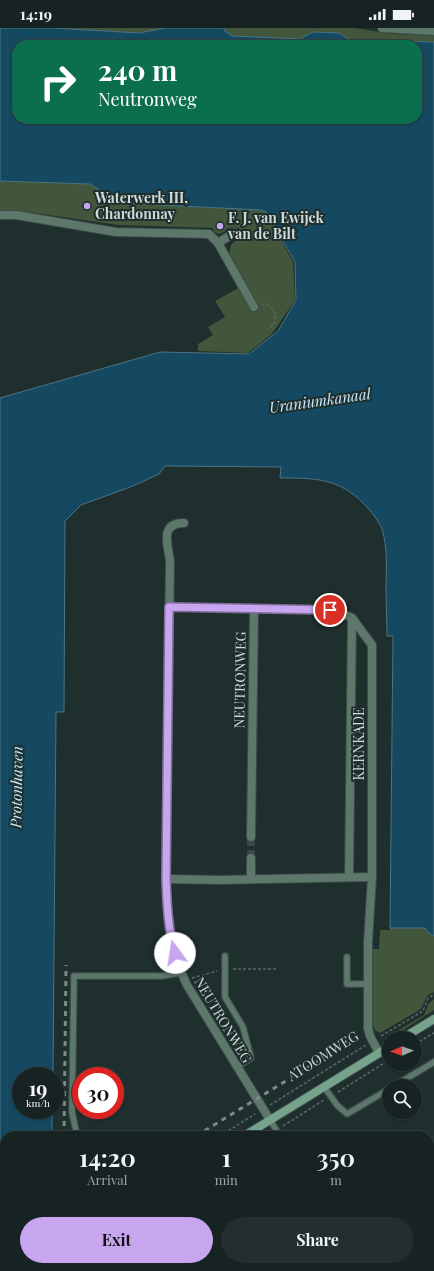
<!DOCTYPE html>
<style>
body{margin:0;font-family:"Playfair Display",serif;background:#232f2f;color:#f1f3f6;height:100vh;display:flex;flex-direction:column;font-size:15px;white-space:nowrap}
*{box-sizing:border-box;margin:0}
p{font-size:13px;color:#9ea4a5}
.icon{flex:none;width:22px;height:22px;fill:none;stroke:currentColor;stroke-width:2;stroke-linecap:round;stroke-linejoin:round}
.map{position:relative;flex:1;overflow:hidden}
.details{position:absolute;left:0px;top:1103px;width:434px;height:140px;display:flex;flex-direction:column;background:#162322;border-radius:16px 16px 0 0;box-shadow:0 1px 3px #0004,0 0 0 1px #354040}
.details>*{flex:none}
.hud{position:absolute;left:12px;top:12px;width:410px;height:84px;border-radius:16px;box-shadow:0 1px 3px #0004,0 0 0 1px #354040;background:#0b6e4f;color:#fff;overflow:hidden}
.needle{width:26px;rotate:268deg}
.buttons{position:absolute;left:382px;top:1003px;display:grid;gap:8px}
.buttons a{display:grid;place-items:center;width:40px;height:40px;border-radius:50%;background:#162322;box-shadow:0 1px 3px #0004,0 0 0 1px #354040;font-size:20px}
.speed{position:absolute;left:12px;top:1039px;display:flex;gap:8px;font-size:20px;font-weight:700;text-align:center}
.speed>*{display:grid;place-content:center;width:52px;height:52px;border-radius:50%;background:#162322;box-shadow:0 1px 3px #0004,0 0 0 1px #354040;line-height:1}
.speed small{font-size:10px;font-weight:400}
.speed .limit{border:6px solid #d22;background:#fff;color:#111}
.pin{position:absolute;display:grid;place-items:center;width:34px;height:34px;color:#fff;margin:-17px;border:2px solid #fff;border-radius:50%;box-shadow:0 1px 4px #0007}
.me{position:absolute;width:44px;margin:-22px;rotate:346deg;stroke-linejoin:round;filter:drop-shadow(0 0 3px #0008)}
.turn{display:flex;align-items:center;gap:14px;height:84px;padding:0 20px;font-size:18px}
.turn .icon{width:52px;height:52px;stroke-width:2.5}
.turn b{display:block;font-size:28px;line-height:34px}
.eta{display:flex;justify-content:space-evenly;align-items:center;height:68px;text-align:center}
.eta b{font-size:24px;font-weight:700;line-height:28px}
.cta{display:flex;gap:8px;margin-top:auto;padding:8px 20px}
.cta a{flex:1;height:46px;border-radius:24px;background:#c8a6ef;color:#111;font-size:16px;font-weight:700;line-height:46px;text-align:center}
.cta a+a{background:#232f2f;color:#f1f3f6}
.status{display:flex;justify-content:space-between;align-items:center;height:28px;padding:0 20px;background:#162322;direction:ltr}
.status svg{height:11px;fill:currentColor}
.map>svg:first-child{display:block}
.green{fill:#41563b}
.water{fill:#154861;stroke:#4d7485;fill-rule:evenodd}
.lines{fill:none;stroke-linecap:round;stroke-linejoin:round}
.street-tunnel{stroke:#394847;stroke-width:8;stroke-dasharray:8 4;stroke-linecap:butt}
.lane-casing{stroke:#3a4a48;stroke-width:8}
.street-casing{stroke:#3a4a48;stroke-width:10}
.secondary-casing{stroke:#3a4a48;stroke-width:10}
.path{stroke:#5b6968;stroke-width:1.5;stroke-dasharray:3 2;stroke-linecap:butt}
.lane{stroke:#5d786a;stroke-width:5.5}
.street{stroke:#5d786a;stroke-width:8}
.secondary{stroke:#77a38d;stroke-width:8}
.rail{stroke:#7d8a89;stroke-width:3;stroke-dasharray:5 5;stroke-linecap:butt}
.route-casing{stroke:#826c9b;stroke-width:10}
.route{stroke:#c8a6ef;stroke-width:7}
.poi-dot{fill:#c8a6ef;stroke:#1e2f2d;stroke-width:1.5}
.labels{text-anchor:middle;stroke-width:4;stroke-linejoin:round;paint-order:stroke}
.poi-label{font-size:14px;font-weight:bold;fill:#cfd9d8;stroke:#1e2f2d;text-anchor:start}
.street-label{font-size:14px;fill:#cfd9d8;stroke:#1e2f2d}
.water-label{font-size:15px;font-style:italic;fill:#c7e9fe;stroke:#1e2f2d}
</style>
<div class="status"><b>14:19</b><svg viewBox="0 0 49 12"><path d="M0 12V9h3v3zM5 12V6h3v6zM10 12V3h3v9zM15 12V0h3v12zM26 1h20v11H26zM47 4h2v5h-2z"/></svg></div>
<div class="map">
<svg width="434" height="1243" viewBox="0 0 434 1243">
<rect width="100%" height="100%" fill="#1e2f2d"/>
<g class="green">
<polygon points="53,0 165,0 139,5"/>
<polygon points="225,0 355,0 394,6 434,7 434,14 350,12 339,5 313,4 301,11 232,8 224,2"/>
<polygon points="0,153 90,156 120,175 261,182 266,184 293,234 295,272 272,306 248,325 198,323 198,316 213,307 208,299 225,289 215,273 244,257 229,226 231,217 239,209 239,200 228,200 224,204 219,206 214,204 213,200 118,197 35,185 0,182"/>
<polygon points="390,900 425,900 428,904 434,908 434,964 427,968 421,981 380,1005 375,1002 373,997 373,921 379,921 380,902 390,902"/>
<polygon points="434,971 434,982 397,1006 389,1008 424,987 429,975"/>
</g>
<path class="water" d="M0,0H53L139,5L165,0H225L224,2L232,8L300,11L313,4L339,5L350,12L434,14V908L428,904L425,900H390L393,608H387C387,592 386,577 386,562C386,542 388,520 382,501C378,492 371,483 364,476C339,450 314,450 280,450L281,439L165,438L159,446L133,458L81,477L65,493L64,684H56L53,1048H21V1082H52V1108H5V1111H0V370L160,324L249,326L278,303L296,272L295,234L266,184L261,182L120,175L90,156L0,153ZM17,17H417V91H17Z"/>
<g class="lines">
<polyline class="street-tunnel" points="251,830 251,809"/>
<g class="lane-casing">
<g id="lane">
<polyline points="225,928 225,969 243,999 251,1030 236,1039"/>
<polyline points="347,929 347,956 368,956"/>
<polyline points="394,1058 434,1034"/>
<polyline points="324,1059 337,1077 347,1086 389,1061"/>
<polyline points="270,1092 280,1108"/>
<polyline points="77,1108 72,1084 74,948 161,948 181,945"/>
<polyline points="65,1238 68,1243"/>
<polyline points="96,1238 99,1243"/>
<polyline points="211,1238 214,1243"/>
<polyline points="360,1238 363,1243"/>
<polyline points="108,1243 116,1238"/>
</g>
</g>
<g class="street-casing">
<g id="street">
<polyline points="382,0 434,3"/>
<polyline points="0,187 16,187 116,204 209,206 218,215 254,279"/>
<polyline points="218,215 234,205"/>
<path d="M184,495C159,495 168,517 170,533L166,851C167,887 170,924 187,957L270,1092"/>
<polyline points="169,579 254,581 251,809"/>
<polyline points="254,581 330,582 341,585 352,590 349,849"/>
<polyline points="352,590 372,617 372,849 368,914 368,1000 370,1008 379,1025"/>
<polyline points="166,851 221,852 372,849"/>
<polyline points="251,851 251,830"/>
</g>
</g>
<g class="secondary-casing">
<g id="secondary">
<polyline points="403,1010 434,991"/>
<polyline points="244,1108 389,1019"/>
<polyline points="24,1243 32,1238"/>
</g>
</g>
<g class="path">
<path d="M262,276C272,276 277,285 275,294L268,302"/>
<polyline points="233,941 277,941"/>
<polyline points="192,950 217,943"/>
<polyline points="381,1008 423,983 428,970 434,967"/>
<polyline points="415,1016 434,1005"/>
<polyline points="338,1064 389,1032"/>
<polyline points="270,1077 366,1017"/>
<polyline points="283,1098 324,1072"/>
<polyline points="220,1108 255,1086"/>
<polyline points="1,1243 9,1238"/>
<polyline points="46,1243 54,1238"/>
</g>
<use href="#lane" class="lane"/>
<use href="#street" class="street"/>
<use href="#secondary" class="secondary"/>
<g class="rail">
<polyline points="64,1108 66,937"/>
<polyline points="196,1108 330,1026"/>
<polyline points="0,1226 5,1222"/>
</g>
</g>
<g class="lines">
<g class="route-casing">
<path id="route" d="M175,925C168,901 167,876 166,851L169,579L330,582"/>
</g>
<use href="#route" class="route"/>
</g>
<g class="poi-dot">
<circle cx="87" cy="178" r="4"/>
<circle cx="220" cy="198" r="4"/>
</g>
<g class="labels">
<g class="poi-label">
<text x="95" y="175">Waterwerk III,<tspan x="95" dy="16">Chardonnay</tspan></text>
<text x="228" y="195">F. J. van Ewijck<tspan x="228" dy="16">van de Bilt</tspan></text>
</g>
<g class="street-label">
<text transform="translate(240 652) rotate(-89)" y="5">NEUTRONWEG</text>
<text transform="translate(359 716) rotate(-90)" y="5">KERNKADE</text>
<text transform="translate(223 992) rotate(59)" y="5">NEUTRONWEG</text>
<text transform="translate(323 1028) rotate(-32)" y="5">ATOOMWEG</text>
</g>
<g class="water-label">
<text transform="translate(320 373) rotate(-8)" y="5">Uraniumkanaal</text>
<text transform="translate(17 759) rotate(-89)" y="5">Protonhaven</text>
</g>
</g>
</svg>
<div class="buttons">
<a><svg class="needle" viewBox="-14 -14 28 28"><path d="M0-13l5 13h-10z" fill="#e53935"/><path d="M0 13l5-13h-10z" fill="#9ea4a5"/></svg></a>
<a><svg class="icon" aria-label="search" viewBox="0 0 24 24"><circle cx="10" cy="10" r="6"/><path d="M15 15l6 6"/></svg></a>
</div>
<div class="speed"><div>19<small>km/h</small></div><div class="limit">30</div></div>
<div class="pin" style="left:330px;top:582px;background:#d93025"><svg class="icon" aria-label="arrive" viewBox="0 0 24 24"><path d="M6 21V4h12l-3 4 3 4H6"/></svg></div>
<svg class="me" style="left:175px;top:925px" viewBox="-20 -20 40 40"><circle r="19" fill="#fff"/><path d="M0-13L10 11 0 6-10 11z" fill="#c8a6ef"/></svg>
<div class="hud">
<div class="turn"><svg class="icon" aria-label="right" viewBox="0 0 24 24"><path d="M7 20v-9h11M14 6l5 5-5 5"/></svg><div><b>240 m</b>Neutronweg</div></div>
</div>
<section class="details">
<div class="eta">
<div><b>14:20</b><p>Arrival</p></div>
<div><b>1</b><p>min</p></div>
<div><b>350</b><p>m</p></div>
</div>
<div class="cta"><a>Exit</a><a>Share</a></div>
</section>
</div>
